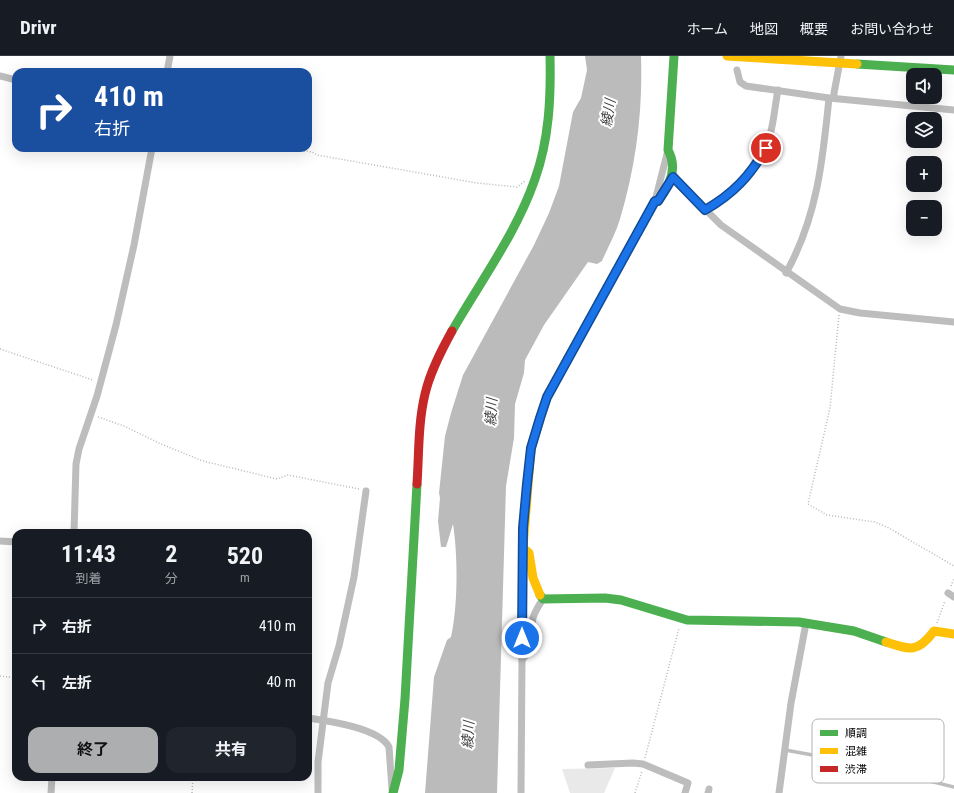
<!DOCTYPE html>
<html lang="ja">
<meta charset="utf-8">
<style>
body{margin:0;font-family:"Roboto Condensed","Noto Sans JP",sans-serif;background:#20242c;color:#f1f3f6;height:100vh;display:flex;flex-direction:column;font-size:15px;white-space:nowrap}
*{box-sizing:border-box;margin:0}
p{font-size:13px;color:#9ea1a6}
.icon{flex:none;width:22px;height:22px;fill:none;stroke:currentColor;stroke-width:2;stroke-linecap:round;stroke-linejoin:round}
.map{position:relative;flex:1;overflow:hidden}
.drawer{position:absolute;left:12px;top:473px;width:300px;height:252px;display:flex;flex-direction:column;background:#171b24;border-radius:12px;box-shadow:0 4px 16px #0002}
.drawer>*{flex:none}
.guide{position:absolute;left:12px;top:12px;width:300px;height:84px;border-radius:12px;box-shadow:0 4px 16px #0002;background:#1a4fa0;color:#fff;overflow:hidden}
.buttons{position:absolute;left:906px;top:12px;display:grid;gap:8px}
.buttons a{display:grid;place-items:center;width:36px;height:36px;border-radius:8px;background:#171b24;box-shadow:0 4px 16px #0002;font-size:20px}
.pin{position:absolute;display:grid;place-items:center;width:34px;height:34px;color:#fff;margin:-17px;border:2px solid #fff;border-radius:50%;box-shadow:0 1px 4px #0007}
.me{position:absolute;width:44px;margin:-22px;rotate:0deg;stroke-linejoin:round;filter:drop-shadow(0 0 3px #0008)}
.turn{display:flex;align-items:center;gap:14px;height:84px;padding:0 16px;font-size:18px}
.turn .icon{width:52px;height:52px;stroke-width:2.5}
.turn b{display:block;font-size:28px;line-height:34px}
.eta{display:flex;justify-content:space-evenly;align-items:center;height:68px;text-align:center}
.eta b{font-size:24px;font-weight:700;line-height:28px}
.cta{display:flex;gap:8px;margin-top:auto;padding:8px 16px}
.cta a{flex:1;height:46px;border-radius:12px;background:#adaeaf;color:#111;font-size:16px;font-weight:700;line-height:46px;text-align:center}
.cta a+a{background:#20242c;color:#f1f3f6}
ul{padding:0;list-style:none}
li{display:flex;align-items:center;gap:12px;height:56px;padding:0 16px;border-top:1px solid #363941}
li div{flex:1}
li b{display:block;font-size:15px}
li em{font-style:normal}
header{display:flex;align-items:center;gap:24px;box-sizing:border-box;height:56px;padding:0 20px;background:#171b24;border-bottom:1px solid #363941}
header strong{font-size:19px}
nav{display:flex;gap:22px;margin-inline-start:auto;font-size:14px}
.map>svg:first-child{display:block}
.green{fill:#e9e9e9}
.water{fill:#bbb}
.lines{fill:none;stroke-linecap:round;stroke-linejoin:round}
.path{stroke:#b8b8b8;stroke-width:1.5;stroke-dasharray:1 2;stroke-linecap:butt}
.lane{stroke:#bdbdbd;stroke-width:3.5}
.street{stroke:#bdbdbd;stroke-width:7}
.fast{stroke:#4caf50;stroke-width:9}
.slow{stroke:#ffc107;stroke-width:9}
.jam{stroke:#c62828;stroke-width:9}
.route-casing{stroke:#114b97;stroke-width:10}
.route{stroke:#1a73e8;stroke-width:7}
.labels{text-anchor:middle;stroke-width:4;stroke-linejoin:round;paint-order:stroke}
.water-label{font-size:14px;font-style:italic;fill:#3f3f3f;stroke:#fff}
.key{fill:#fff;stroke:#b2b2b2;stroke-width:1}
.key-label{font-size:11px;fill:#000}
</style>
<header>
<strong>Drivr</strong>
<nav><a>ホーム</a><a>地図</a><a>概要</a><a>お問い合わせ</a></nav>
</header>
<div class="map">
<svg width="954" height="737" viewBox="0 0 954 737">
<rect width="100%" height="100%" fill="#fff"/>
<polygon class="green" points="615,712 604,737 570,737 562,713"/>
<path class="water" d="M585,0H641C643,55 636,110 620,163C616,177 608,191 602,205L597,208L588,206L544,269L525,304L524,317L515,348L514,382L506,430L497,737H425L434,621L447,584L451,581C458,549 458,500 453,468L446,491H441L438,465L440,442L439,437L445,380L451,357L463,319L534,189L549,157L559,130L573,56L581,42L587,14Z"/>
<g class="lines">
<g class="path">
<polyline points="286,92 312,96 317,99 477,127 517,131 525,125"/>
<polyline points="839,259 830,352 808,448 827,459 875,466 889,472 954,510"/>
<polyline points="0,293 93,324"/>
<polyline points="98,361 124,370 161,388 203,405 277,423 288,419 359,433"/>
<polyline points="951,530 954,522"/>
<polyline points="937,567 945,545"/>
<polyline points="0,620 16,622"/>
<polyline points="645,702 679,572"/>
<polyline points="192,737 193,721"/>
<polyline points="635,737 642,715"/>
</g>
<polyline class="lane" points="785,694 857,707 954,731"/>
<g class="street">
<polyline points="737,14 740,26 746,30 829,42 954,54"/>
<polyline points="167,16 170,0"/>
<polyline points="0,20 16,24"/>
<polyline points="834,42 834,37 841,0"/>
<polyline points="673,121 721,169 840,253 860,257 954,266"/>
<polyline points="655,145 668,94"/>
<path d="M705,154C734,137 761,113 770,79C774,65 775,49 778,34"/>
<path d="M786,217C817,162 823,103 829,42"/>
<polyline points="74,477 76,408 79,393 97,340 116,269 134,189 152,92"/>
<polyline points="0,485 16,486"/>
<polyline points="948,537 954,541"/>
<polyline points="522,604 523,492"/>
<path d="M308,662C328,665 379,672 389,691L392,733"/>
<polyline points="588,709 633,707 643,708 688,727 685,737"/>
<polyline points="51,737 52,721"/>
<polyline points="318,737 318,706 328,627 339,590 354,521 366,435"/>
<path d="M521,737L522,604C533,592 530,576 533,562C535,555 539,549 543,543"/>
<polyline points="708,737 709,733"/>
<polyline points="779,737 791,647 806,567"/>
</g>
<g class="fast">
<polyline points="857,8 954,14"/>
<path d="M452,275C480,226 516,178 535,123C549,84 551,42 550,0"/>
<path d="M565,308L655,145H658C670,130 678,112 668,94L674,0"/>
<polyline points="540,539 543,543 605,542 621,544 687,564 799,566 854,575 886,586"/>
<polyline points="393,737 399,714 405,643 417,428"/>
</g>
<g class="slow">
<polyline points="727,0 857,8"/>
<polyline points="540,539 533,522 529,497 523,492 531,392 547,341 565,308"/>
<path d="M886,586C910,594 918,597 934,575L954,578"/>
</g>
<path class="jam" d="M417,428C419,398 418,367 425,338C430,316 441,295 452,275"/>
</g>
<g class="lines">
<g class="route-casing">
<path id="route" d="M522,582L523,472L527,428L531,392L540,362L547,341L655,145H658L673,121L705,154C733,138 750,120 766,92"/>
</g>
<use href="#route" class="route"/>
</g>
<g class="labels">
<g class="water-label">
<text transform="translate(608 57) rotate(-81)" y="5">綾川</text>
<text transform="translate(491 356) rotate(-87)" y="5">綾川</text>
<text transform="translate(468 679) rotate(-87)" y="5">綾川</text>
</g>
</g>
<rect x="812" y="663" width="132" height="64" rx="6" class="key"/>
<rect x="820" y="674" width="18" height="6" fill="#4caf50"/>
<rect x="820" y="692" width="18" height="6" fill="#ffc107"/>
<rect x="820" y="710" width="18" height="6" fill="#c62828"/>
<g class="key-label">
<text x="845" y="681">順調</text>
<text x="845" y="699">混雑</text>
<text x="845" y="717">渋滞</text>
</g>
</svg>
<div class="buttons">
<a><svg class="icon" aria-label="sound" viewBox="0 0 24 24"><path d="M4 9h4l5-4v14l-5-4H4zM17 9q2 3 0 6"/></svg></a>
<a><svg class="icon" aria-label="layers" viewBox="0 0 24 24"><path d="M12 4l9 5-9 5-9-5zM3 14l9 5 9-5"/></svg></a>
<a>+</a>
<a>−</a>
</div>
<div class="pin" style="left:766px;top:92px;background:#d93025"><svg class="icon" aria-label="arrive" viewBox="0 0 24 24"><path d="M6 21V4h12l-3 4 3 4H6"/></svg></div>
<svg class="me" style="left:522px;top:582px" viewBox="-20 -20 40 40"><circle r="17" fill="#1a73e8" stroke="#fff" stroke-width="3"/><path d="M0-11L8 9 0 5-8 9z" fill="#fff"/></svg>
<div class="guide">
<div class="turn"><svg class="icon" aria-label="right" viewBox="0 0 24 24"><path d="M7 20v-9h11M14 6l5 5-5 5"/></svg><div><b>410 m</b>右折</div></div>
</div>
<section class="drawer">
<div class="eta">
<div><b>11:43</b><p>到着</p></div>
<div><b>2</b><p>分</p></div>
<div><b>520</b><p>m</p></div>
</div>
<ul>
<li><svg class="icon" aria-label="right" viewBox="0 0 24 24"><path d="M7 20v-9h11M14 6l5 5-5 5"/></svg><div><b>右折</b></div><em>410 m</em></li>
<li><svg class="icon" aria-label="left" viewBox="0 0 24 24"><path d="M17 20v-9H6M10 6l-5 5 5 5"/></svg><div><b>左折</b></div><em>40 m</em></li>
</ul>
<div class="cta"><a>終了</a><a>共有</a></div>
</section>
</div>
